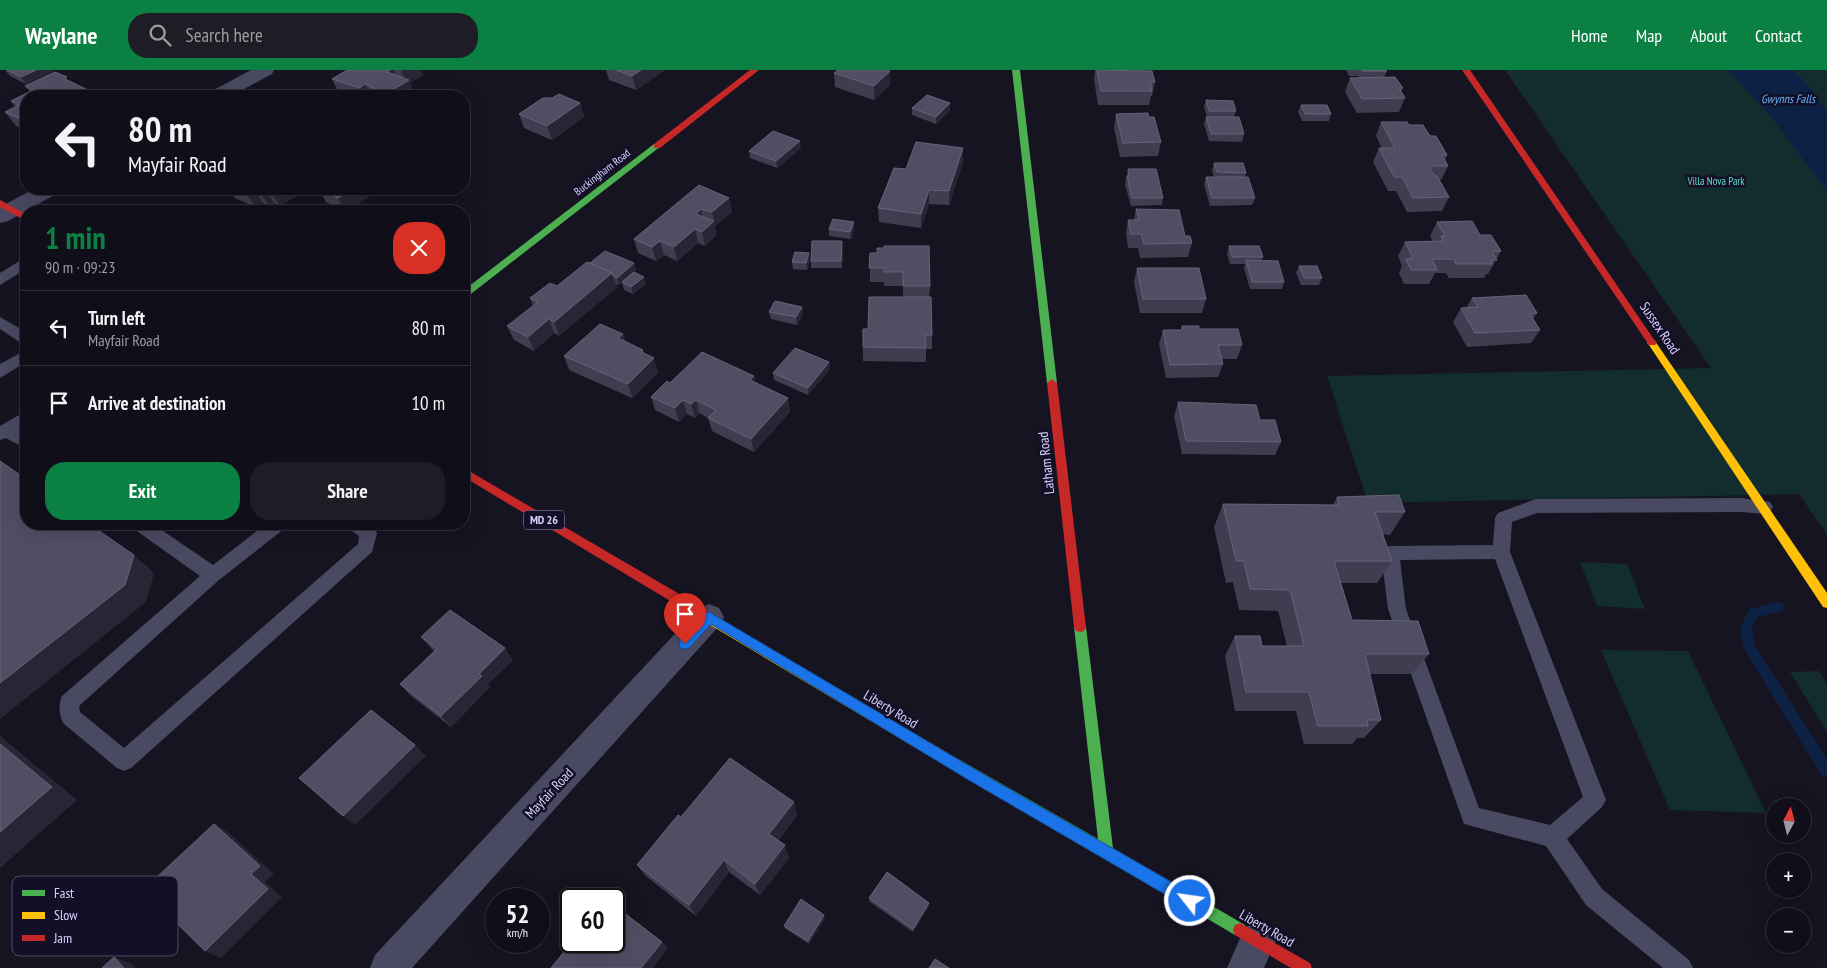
<!DOCTYPE html>
<meta charset="utf-8">
<style>
body{margin:0;font-family:"PT Sans Narrow",sans-serif;background:#1e1d26;color:#f1f3f6;height:100vh;display:flex;flex-direction:column;font-size:19px;white-space:nowrap}
*{box-sizing:border-box;margin:0}
p{font-size:16px;color:#9c9ca2}
.icon{flex:none;width:28px;height:28px;fill:none;stroke:currentColor;stroke-width:2;stroke-linecap:round;stroke-linejoin:round}
.map{position:relative;flex:1;overflow:hidden}
.sheet{position:absolute;left:20px;top:135px;width:450px;height:325px;display:flex;flex-direction:column;background:#100f19;border-radius:20px;box-shadow:0 5px 20px #0002,0 0 0 1px #302f38}
.sheet>*{flex:none}
.guide{position:absolute;left:20px;top:20px;width:450px;height:105px;border-radius:20px;box-shadow:0 5px 20px #0002,0 0 0 1px #302f38;background:#100f19;color:#f1f3f6;overflow:hidden}
.needle{width:32px;rotate:7deg}
.buttons{position:absolute;left:1766px;top:728px;display:grid;gap:10px}
.buttons a{display:grid;place-items:center;width:45px;height:45px;border-radius:50%;background:#100f19;box-shadow:0 5px 20px #0002,0 0 0 1px #302f38;font-size:25px}
.speed{position:absolute;left:485px;top:818px;display:flex;gap:10px;font-size:25px;font-weight:700;text-align:center}
.speed>*{display:grid;place-content:center;width:65px;height:65px;border-radius:50%;background:#100f19;box-shadow:0 5px 20px #0002,0 0 0 1px #302f38;line-height:1}
.speed small{font-size:12px;font-weight:400}
.speed .limit{border:2px solid #111;border-radius:8px;background:#fff;color:#111}
.pin{position:absolute;display:grid;place-items:center;width:42px;height:42px;color:#fff;margin:-51px -21px;border-radius:50% 50% 50% 0;rotate:-45deg;box-shadow:0 0 5px #0007}
.pin .icon{rotate:45deg}
.me{position:absolute;width:55px;margin:-28px;rotate:300deg;stroke-linejoin:round;filter:drop-shadow(0 0 4px #0008)}
.turn{display:flex;align-items:center;gap:18px;height:105px;padding:0 25px;font-size:22px}
.turn .icon{width:65px;height:65px;stroke-width:2.5}
.turn b{display:block;font-size:35px;line-height:42px}
.round{display:grid;place-items:center;flex:none;width:52px;height:52px;border-radius:20px;background:#1e1d26}
.head{display:flex;align-items:center;justify-content:space-between;height:85px;padding:0 25px}
h1{font-size:30px;font-weight:800;line-height:38px;color:#0b8043}
.button{display:flex;gap:10px;margin-top:auto;padding:10px 25px}
.button a{flex:1;height:58px;border-radius:20px;background:#0b8043;color:#fff;font-size:20px;font-weight:800;line-height:58px;text-align:center}
.button a+a{background:#1e1d26;color:#f1f3f6}
ul{padding:0;list-style:none}
li{display:flex;align-items:center;gap:15px;height:75px;padding:0 25px;border-top:1px solid #302f38}
li div{flex:1}
li b{display:block;font-size:19px}
li em{font-style:normal}
header{display:flex;align-items:center;gap:30px;box-sizing:border-box;height:70px;padding:0 25px;background:#0b8043;color:#fff}
header strong{font-size:24px}
nav{display:flex;gap:28px;margin-inline-start:auto;font-size:18px}
.search{width:350px;height:45px;background:#1e1d26;display:flex;align-items:center;gap:12px;box-sizing:border-box;padding:0 18px;border-radius:20px;color:#9c9ca2;font-size:19px}
.map>svg:first-child{display:block}
.green{fill:#132c2d}
.water{fill:#0d2144}
.lines{fill:none;stroke-linecap:round;stroke-linejoin:round}
.stream{fill:#0d2144;fill-rule:evenodd}
.lane{fill:#4a4962;fill-rule:evenodd}
.street{fill:#4a4962;fill-rule:evenodd}
.fast{fill:#4caf50;fill-rule:evenodd}
.slow{fill:#ffc107;fill-rule:evenodd}
.jam{fill:#c62828;fill-rule:evenodd}
.wall{fill:#403d50}
.shaded-wall{fill:#282635}
.building{fill:#504e63;stroke:#66637b}
.route{fill:#1a73e8;stroke:#114b97}
.labels{text-anchor:middle;stroke-width:5;stroke-linejoin:round;paint-order:stroke}
.far-street-label{font-size:11px;fill:#d9d4ff;stroke:#130f26}
.far-park-label{font-size:11px;fill:#5fe0c0;stroke:#130f26}
.far-water-label{font-size:12px;font-style:italic;fill:#62b6ff;stroke:#130f26}
.shield{fill:#130f26;stroke:#9e99be;stroke-width:1}
.shield-label{font-size:12px;font-weight:bold;fill:#d9d4ff}
.street-label{font-size:14px;fill:#d9d4ff;stroke:#130f26}
.key{fill:#130f26;stroke:#4e4a67;stroke-width:1}
.key-label{font-size:14px;fill:#d9d4ff}
</style>
<header>
<strong>Waylane</strong>
<div class="search"><svg class="icon" aria-label="search" viewBox="0 0 24 24"><circle cx="10" cy="10" r="6"/><path d="M15 15l6 6"/></svg>Search here</div>
<nav><a>Home</a><a>Map</a><a>About</a><a>Contact</a></nav>
</header>
<div class="map">
<svg width="1827" height="898" viewBox="0 0 1827 898">
<rect width="100%" height="100%" fill="#161421"/>
<g class="green">
<polygon points="1505,0 1827,0 1827,465 1799,424 1368,433 1327,306 1711,298"/>
<polygon points="1580,492 1627,494 1645,539 1597,536"/>
<polygon points="1601,580 1688,581 1766,743 1670,740"/>
<polygon points="1819,601 1827,614 1827,662 1790,602"/>
</g>
<polygon class="water" points="1728,0 1793,0 1806,13 1827,41 1827,121 1773,49"/>
<g class="lines">
<polygon class="stream" points="1778,532 1782,533 1784,537 1782,541 1757,547 1752,558 1755,576 1827,689 1827,707 1822,706 1743,577 1740,558 1749,539"/>
<g class="lane">
<polygon points="26,187 26,199 0,215 0,203"/>
<polygon points="0,247 26,262 26,274 21,273 0,259"/>
<polygon points="26,280 26,292 0,308 0,294"/>
<polygon points="26,341 26,355 19,360 26,365 26,379 6,368 0,370 0,356"/>
<path d="M1741,428L1770,432L1773,437L1770,442L1764,444L1741,442L1537,443L1512,452L1510,482L1606,730L1602,737L1567,769L1602,819L1689,890L1693,898H1663L1586,835L1546,776L1464,754L1388,539L1381,483L1384,478L1390,476L1493,475L1495,448L1498,443L1536,429ZM1495,489L1583,727L1550,755L1479,738L1406,539L1400,490Z"/>
<path d="M131,454H153L213,495L266,454H287L284,459L219,510L79,636L80,642L124,678L358,474L359,466L349,459L346,454C358,454 371,451 377,463L372,482L131,698L124,701L117,698L63,653C59,644 58,635 62,626L200,506L134,459Z"/>
</g>
<g class="street">
<polygon points="251,0 274,0 272,4 231,26 207,26 210,22"/>
<polygon points="34,119 59,119 56,124 8,151 0,153 0,137"/>
<polygon points="709,534 719,538 724,547 719,556 412,898 370,898 375,885 699,538"/>
<polygon points="1258,852 1271,857 1276,870 1264,898 1227,898 1245,857"/>
</g>
<g class="fast">
<polygon points="1012,0 1020,0 1057,313 1052,317 1047,313"/>
<polygon points="654,74 661,76 467,227 464,228 464,220"/>
<polygon points="1080,552 1084,553 1086,557 1113,778 1245,855 1247,860 1245,865 1240,867 1235,865 936,690 934,686 936,682 941,680 946,682 1098,769 1074,557 1076,553"/>
</g>
<g class="slow">
<polygon points="1652,270 1655,271 1827,523 1827,538 1823,537 1649,275 1647,273"/>
<polygon points="706,541 946,682 948,686 946,690 941,692 936,690 702,550 700,546 702,542"/>
</g>
<g class="jam">
<polygon points="750,0 759,0 660,78 654,78 654,74"/>
<polygon points="1462,0 1470,0 1655,271 1657,273 1655,275 1649,275"/>
<polygon points="0,130 26,144 26,151 0,137"/>
<polygon points="1052,309 1057,313 1086,557 1084,561 1080,562 1076,561 1074,557 1047,313"/>
<polygon points="464,398 710,542 712,546 710,550 706,551 702,550 464,407"/>
<polygon points="1240,853 1310,893 1312,898 1291,898 1235,865 1233,860 1235,855"/>
</g>
</g>
<g class="wall">
<polygon points="5,0 52,0 53,1 26,14 10,6"/>
<polygon points="347,0 420,0 423,5 410,13 415,24 412,26 349,26 339,23 332,9"/>
<polygon points="606,0 665,0 636,20 609,10"/>
<polygon points="1095,0 1126,0 1155,12 1152,26 1151,26 1149,35 1098,35 1094,9"/>
<polygon points="1346,0 1386,0 1387,1 1384,7 1403,18 1401,22 1405,28 1399,42 1357,43 1345,22 1350,8 1359,8 1358,6 1349,6"/>
<polygon points="890,1 890,15 874,30 835,17 834,3"/>
<polygon points="55,2 26,26 26,61 16,56 5,42 15,37 11,31 30,22 25,16"/>
<polygon points="1206,30 1236,41 1234,47 1244,64 1242,72 1209,71 1204,54 1206,47 1207,47 1204,37"/>
<polygon points="580,33 584,47 552,70 524,58 519,44"/>
<polygon points="950,33 950,40 936,54 912,45 912,38"/>
<polygon points="1301,35 1331,44 1329,51 1302,51 1298,42"/>
<polygon points="1116,44 1149,47 1161,72 1158,86 1120,87 1114,58"/>
<polygon points="1381,52 1409,55 1430,66 1447,85 1445,90 1448,96 1441,110 1439,110 1449,127 1442,141 1407,142 1396,121 1388,121 1373,92 1379,78 1382,78 1376,66"/>
<polygon points="801,78 777,98 750,88 749,81"/>
<polygon points="963,92 949,135 929,134 921,158 879,152 878,138 906,99"/>
<polygon points="1214,93 1246,103 1245,107 1255,128 1252,135 1210,136 1204,114 1206,107 1214,107 1212,100"/>
<polygon points="1128,99 1163,128 1162,135 1131,136 1125,114"/>
<polygon points="699,115 729,128 732,142 715,156 716,165 705,176 698,173 677,191 664,185 656,191 638,183 634,169"/>
<polygon points="229,119 304,119 304,121 280,136 274,133 269,136 263,133 255,137 235,128"/>
<polygon points="310,119 381,119 346,141 345,141 326,132 322,125"/>
<polygon points="1136,139 1185,166 1192,173 1188,187 1140,188 1138,178 1128,178 1126,164 1128,150 1134,150"/>
<polygon points="854,152 854,159 851,169 829,166 829,159"/>
<polygon points="1437,152 1480,165 1501,181 1488,204 1486,204 1484,208 1449,208 1446,203 1435,203 1429,214 1404,214 1399,203 1402,196 1398,186 1405,172 1433,171 1430,166"/>
<polygon points="1229,176 1263,187 1261,191 1284,212 1282,219 1250,219 1244,198 1245,194 1230,194 1227,184"/>
<polygon points="843,178 842,198 811,198 811,191"/>
<polygon points="870,183 930,216 929,227 932,265 932,279 926,279 926,292 863,291 863,277 868,259 903,227 903,216 884,216 884,212 870,212"/>
<polygon points="810,190 807,200 793,199 792,192"/>
<polygon points="590,193 634,193 636,200 631,205 646,214 633,224 624,220 622,213 619,215 615,214 617,217 559,266 554,263 534,281 514,270 507,256 533,236 530,228 557,216"/>
<polygon points="1299,196 1322,208 1319,215 1301,215 1296,203"/>
<polygon points="1137,198 1206,229 1202,243 1140,243 1134,212"/>
<polygon points="1472,228 1537,243 1533,249 1540,260 1531,273 1467,277 1453,252 1461,238 1466,238"/>
<polygon points="802,237 803,244 797,255 771,249 769,242"/>
<polygon points="1182,256 1199,259 1242,275 1237,289 1222,289 1223,294 1218,307 1166,308 1159,274 1163,260 1181,260"/>
<polygon points="623,264 625,271 643,280 645,284 658,302 632,328 569,300 564,286"/>
<polygon points="829,292 830,299 808,325 774,310 773,303"/>
<polygon points="754,306 755,313 788,328 790,342 754,382 712,361 708,348 699,343 695,348 687,344 679,352 655,340 651,327 670,313"/>
<polygon points="1178,332 1260,350 1281,372 1275,385 1182,384 1174,346"/>
<polygon points="1337,427 1405,442 1390,465 1383,464 1392,491 1377,513 1341,513 1352,550 1429,584 1412,604 1369,604 1381,650 1364,668 1357,668 1352,674 1304,674 1296,641 1235,641 1225,586 1235,566 1262,576 1287,576 1278,541 1239,540 1233,512 1226,513 1214,457 1223,434 1333,435"/>
<polygon points="421,567 513,590 488,614 490,617 451,657 410,625 400,614 434,581 431,578"/>
<polygon points="797,745 778,771 789,788 760,825 729,802 696,846 646,806 637,795 681,747"/>
<polygon points="869,828 929,833 929,836 913,862 870,832"/>
<polygon points="825,848 809,874 786,859 784,856"/>
</g>
<g class="shaded-wall">
<polygon points="36,0 52,0 53,1 26,14 21,7"/>
<polygon points="390,0 394,0 399,12 387,2"/>
<polygon points="403,0 420,0 423,5 410,13 415,24 412,26 387,26 386,24 406,12 401,1"/>
<polygon points="641,0 665,0 636,20 632,6"/>
<polygon points="890,1 890,15 874,30 874,16"/>
<polygon points="365,14 371,26 364,26 360,18"/>
<polygon points="86,19 91,26 72,26"/>
<polygon points="580,33 584,47 552,70 547,56"/>
<polygon points="950,33 950,40 936,54 936,47"/>
<polygon points="26,46 26,57 20,49"/>
<polygon points="800,71 801,78 777,98 776,91"/>
<polygon points="963,78 963,92 949,135 949,121"/>
<polygon points="254,119 263,133 255,137 246,123"/>
<polygon points="265,119 274,133 269,136 260,122"/>
<polygon points="276,119 304,119 304,121 280,136 271,122"/>
<polygon points="352,119 381,119 346,141 338,128"/>
<polygon points="929,120 929,134 921,158 921,144"/>
<polygon points="729,128 732,142 715,156 712,142"/>
<polygon points="701,139 704,153 696,144"/>
<polygon points="714,151 716,165 705,176 702,162"/>
<polygon points="854,152 854,159 851,169 850,162"/>
<polygon points="695,159 698,173 677,191 674,177"/>
<polygon points="660,171 664,185 656,191 652,177"/>
<polygon points="842,171 843,178 842,198 841,191"/>
<polygon points="809,183 810,190 807,200 806,193"/>
<polygon points="634,193 636,200 619,215 617,208"/>
<polygon points="612,203 617,217 559,266 554,252"/>
<polygon points="644,207 646,214 633,224 631,217"/>
<polygon points="802,237 803,244 797,255 796,247"/>
<polygon points="549,249 554,263 534,281 528,267"/>
<polygon points="623,264 627,278 618,268"/>
<polygon points="654,288 658,302 632,328 628,314"/>
<polygon points="829,292 830,299 808,325 808,318"/>
<polygon points="754,306 756,319 750,310"/>
<polygon points="788,328 790,342 754,382 751,369"/>
<polygon points="683,330 687,344 679,352 675,338"/>
<polygon points="696,330 699,343 695,348 691,334"/>
<polygon points="134,485 154,503 146,532 0,649 0,613"/>
<polygon points="505,578 513,590 488,614 490,617 451,657 441,646 479,604"/>
<polygon points="0,666 77,730 0,798"/>
<polygon points="415,675 426,686 355,755 343,746"/>
<polygon points="794,732 797,745 774,777 769,764"/>
<polygon points="214,754 229,763 274,804 265,812 282,827 221,888 205,881 251,804"/>
<polygon points="785,775 789,788 760,825 755,814"/>
<polygon points="724,790 729,802 696,846 689,835"/>
<polygon points="929,833 929,836 913,862 913,859"/>
<polygon points="824,845 825,848 809,874 808,871"/>
<polygon points="662,872 668,878 653,898 641,898"/>
<polygon points="114,887 132,894 136,898 124,898"/>
</g>
<g class="building">
<polygon points="7,0 36,0 21,7"/>
<polygon points="347,0 390,0 387,2 409,10 386,24 365,14 360,18 332,9"/>
<polygon points="616,0 641,0 632,6"/>
<polygon points="838,0 886,0 890,1 874,16 834,3"/>
<polygon points="1097,0 1152,1 1155,12 1150,12 1152,21 1101,21"/>
<polygon points="1362,0 1386,0 1387,1 1362,1"/>
<polygon points="55,2 67,7 65,8 67,10 86,19 72,26 26,26 26,46 20,49 5,42 19,35 11,31 33,20 25,16"/>
<polygon points="1395,7 1403,18 1399,18 1405,28 1362,29 1350,8"/>
<polygon points="559,24 580,33 547,56 519,44 543,28 552,28"/>
<polygon points="927,25 950,33 936,47 912,38"/>
<polygon points="1206,30 1233,31 1236,41 1209,41"/>
<polygon points="1301,35 1327,35 1331,44 1305,44"/>
<polygon points="1148,43 1149,47 1154,47 1161,72 1123,73 1116,44"/>
<polygon points="1206,47 1239,47 1244,64 1211,64"/>
<polygon points="1381,52 1407,52 1409,55 1423,55 1430,66 1436,66 1447,85 1442,85 1448,96 1429,96 1434,106 1437,106 1449,127 1413,128 1402,107 1394,107 1379,78 1395,78"/>
<polygon points="773,61 800,71 776,91 749,81"/>
<polygon points="916,72 963,78 949,121 929,120 921,144 878,138 894,98 906,99"/>
<polygon points="1214,93 1243,93 1246,103 1217,102"/>
<polygon points="1128,99 1156,99 1163,128 1132,128 1127,106 1129,106"/>
<polygon points="1206,107 1248,107 1255,128 1212,128"/>
<polygon points="699,115 729,128 712,142 701,139 696,144 714,151 702,162 695,159 674,177 660,171 652,177 634,169"/>
<polygon points="237,119 254,119 246,123"/>
<polygon points="254,119 265,119 260,122"/>
<polygon points="266,119 276,119 271,122"/>
<polygon points="320,119 352,119 338,128"/>
<polygon points="1136,139 1179,140 1185,166 1190,166 1192,173 1144,174 1141,164 1131,164 1128,150 1139,150"/>
<polygon points="833,149 854,152 850,162 829,159"/>
<polygon points="1472,151 1480,165 1491,165 1501,181 1492,182 1497,190 1491,190 1492,194 1456,194 1454,189 1432,189 1437,200 1411,200 1406,189 1413,188 1405,172 1443,171 1441,166 1445,166 1437,152"/>
<polygon points="812,171 842,171 841,191 811,191"/>
<polygon points="884,176 929,176 930,216 903,216 903,202 884,202 884,198 869,198 870,183 877,183 877,178 884,178"/>
<polygon points="1229,176 1259,176 1263,187 1232,187"/>
<polygon points="605,181 634,193 617,208 613,206 612,203 590,193"/>
<polygon points="795,182 809,183 806,193 792,192"/>
<polygon points="1246,190 1278,191 1284,212 1252,212"/>
<polygon points="587,192 612,203 554,252 549,249 528,267 507,256 538,232 530,228 550,213 557,216"/>
<polygon points="1299,196 1317,196 1322,208 1304,208"/>
<polygon points="1137,198 1199,198 1206,229 1143,229"/>
<polygon points="634,202 644,207 631,217 622,212"/>
<polygon points="1526,225 1537,243 1530,244 1540,260 1475,263 1461,238 1478,237 1472,228"/>
<polygon points="869,227 931,227 932,265 925,265 926,278 863,277 863,259 868,259"/>
<polygon points="775,231 802,237 796,247 769,242"/>
<polygon points="600,254 623,264 618,268 643,280 641,282 654,288 628,314 564,286"/>
<polygon points="1182,256 1199,256 1199,259 1238,259 1242,275 1218,275 1223,294 1170,295 1163,260 1182,260"/>
<polygon points="795,278 829,292 808,318 773,303"/>
<polygon points="702,282 754,306 750,310 788,328 751,369 708,348 716,340 696,330 691,334 683,330 675,338 651,327 667,311 670,313"/>
<polygon points="1178,332 1256,335 1260,350 1275,350 1281,372 1186,371"/>
<polygon points="0,391 26,409 26,454 89,454 134,485 125,515 0,613"/>
<polygon points="1399,425 1405,442 1375,442 1392,491 1334,491 1352,550 1418,551 1429,584 1365,584 1381,650 1367,650 1368,656 1318,656 1309,622 1246,622 1235,566 1260,566 1262,576 1304,576 1290,520 1250,519 1244,491 1236,491 1223,434 1339,435 1337,427"/>
<polygon points="450,540 505,578 479,604 482,606 441,646 400,614 437,579 421,567"/>
<polygon points="371,640 415,675 343,746 299,708"/>
<polygon points="0,674 52,717 0,762"/>
<polygon points="730,688 794,732 769,764 785,775 755,814 724,790 689,835 637,795 678,745 681,747"/>
<polygon points="214,754 260,796 251,804 268,819 205,881 143,820"/>
<polygon points="887,802 929,833 913,859 869,828"/>
<polygon points="801,829 824,845 808,871 784,856"/>
<polygon points="614,835 662,872 641,898 551,898 573,871 614,871"/>
<polygon points="114,887 124,898 102,898"/>
<polygon points="935,889 949,898 929,898"/>
</g>
<polygon class="route" points="709,542 981,703 1196,826 1198,831 1196,836 1190,838 1185,836 972,712 711,554 689,578 685,579 680,578 679,574 680,570 705,543"/>
<g class="labels">
<g class="far-street-label">
<text transform="translate(602 102) rotate(-38)" y="4">Buckingham Road</text>
</g>
<g class="far-park-label">
<text x="1716" y="115">Villa Nova Park</text>
</g>
<g class="far-water-label">
<text x="1788" y="33">Gwynns Falls</text>
</g>
<rect class="shield" x="524" y="440.5" width="40" height="19" rx="4"/>
<g class="shield-label">
<text x="544" y="454">MD 26</text>
</g>
<g class="street-label">
<text transform="translate(1660 258) rotate(56)" y="5">Sussex Road</text>
<text transform="translate(1046 393) rotate(-96)" y="5">Latham Road</text>
<text transform="translate(891 639) rotate(31)" y="5">Liberty Road</text>
<text transform="translate(549 723) rotate(-47)" y="5">Mayfair Road</text>
<text transform="translate(1267 858) rotate(30)" y="5">Liberty Road</text>
</g>
</g>
<rect x="12" y="806" width="166" height="80" rx="8" class="key"/>
<rect x="22" y="820" width="23" height="6" fill="#4caf50"/>
<rect x="22" y="842" width="23" height="7" fill="#ffc107"/>
<rect x="22" y="865" width="23" height="6" fill="#c62828"/>
<g class="key-label">
<text x="54" y="828">Fast</text>
<text x="54" y="850">Slow</text>
<text x="54" y="873">Jam</text>
</g>
</svg>
<div class="buttons">
<a><svg class="needle" viewBox="-14 -14 28 28"><path d="M0-13l5 13h-10z" fill="#e53935"/><path d="M0 13l5-13h-10z" fill="#9c9ca2"/></svg></a>
<a>+</a>
<a>−</a>
</div>
<div class="speed"><div>52<small>km/h</small></div><div class="limit">60</div></div>
<div class="pin" style="left:685px;top:574px;background:#d93025"><svg class="icon" aria-label="arrive" viewBox="0 0 24 24"><path d="M6 21V4h12l-3 4 3 4H6"/></svg></div>
<svg class="me" style="left:1190px;top:831px" viewBox="-20 -20 40 40"><circle r="17" fill="#1a73e8" stroke="#fff" stroke-width="3"/><path d="M0-11L8 9 0 5-8 9z" fill="#fff"/></svg>
<div class="guide">
<div class="turn"><svg class="icon" aria-label="left" viewBox="0 0 24 24"><path d="M17 20v-9H6M10 6l-5 5 5 5"/></svg><div><b>80 m</b>Mayfair Road</div></div>
</div>
<section class="sheet">
<div class="head"><div><h1>1 min</h1><p>90 m · 09:23</p></div><a class="round" style="background:#d93025;color:#fff"><svg class="icon" aria-label="close" viewBox="0 0 24 24"><path d="M6 6l12 12M18 6L6 18"/></svg></a></div>
<ul>
<li><svg class="icon" aria-label="left" viewBox="0 0 24 24"><path d="M17 20v-9H6M10 6l-5 5 5 5"/></svg><div><b>Turn left</b><p>Mayfair Road</p></div><em>80 m</em></li>
<li><svg class="icon" aria-label="arrive" viewBox="0 0 24 24"><path d="M6 21V4h12l-3 4 3 4H6"/></svg><div><b>Arrive at destination</b></div><em>10 m</em></li>
</ul>
<div class="button"><a>Exit</a><a>Share</a></div>
</section>
</div>
